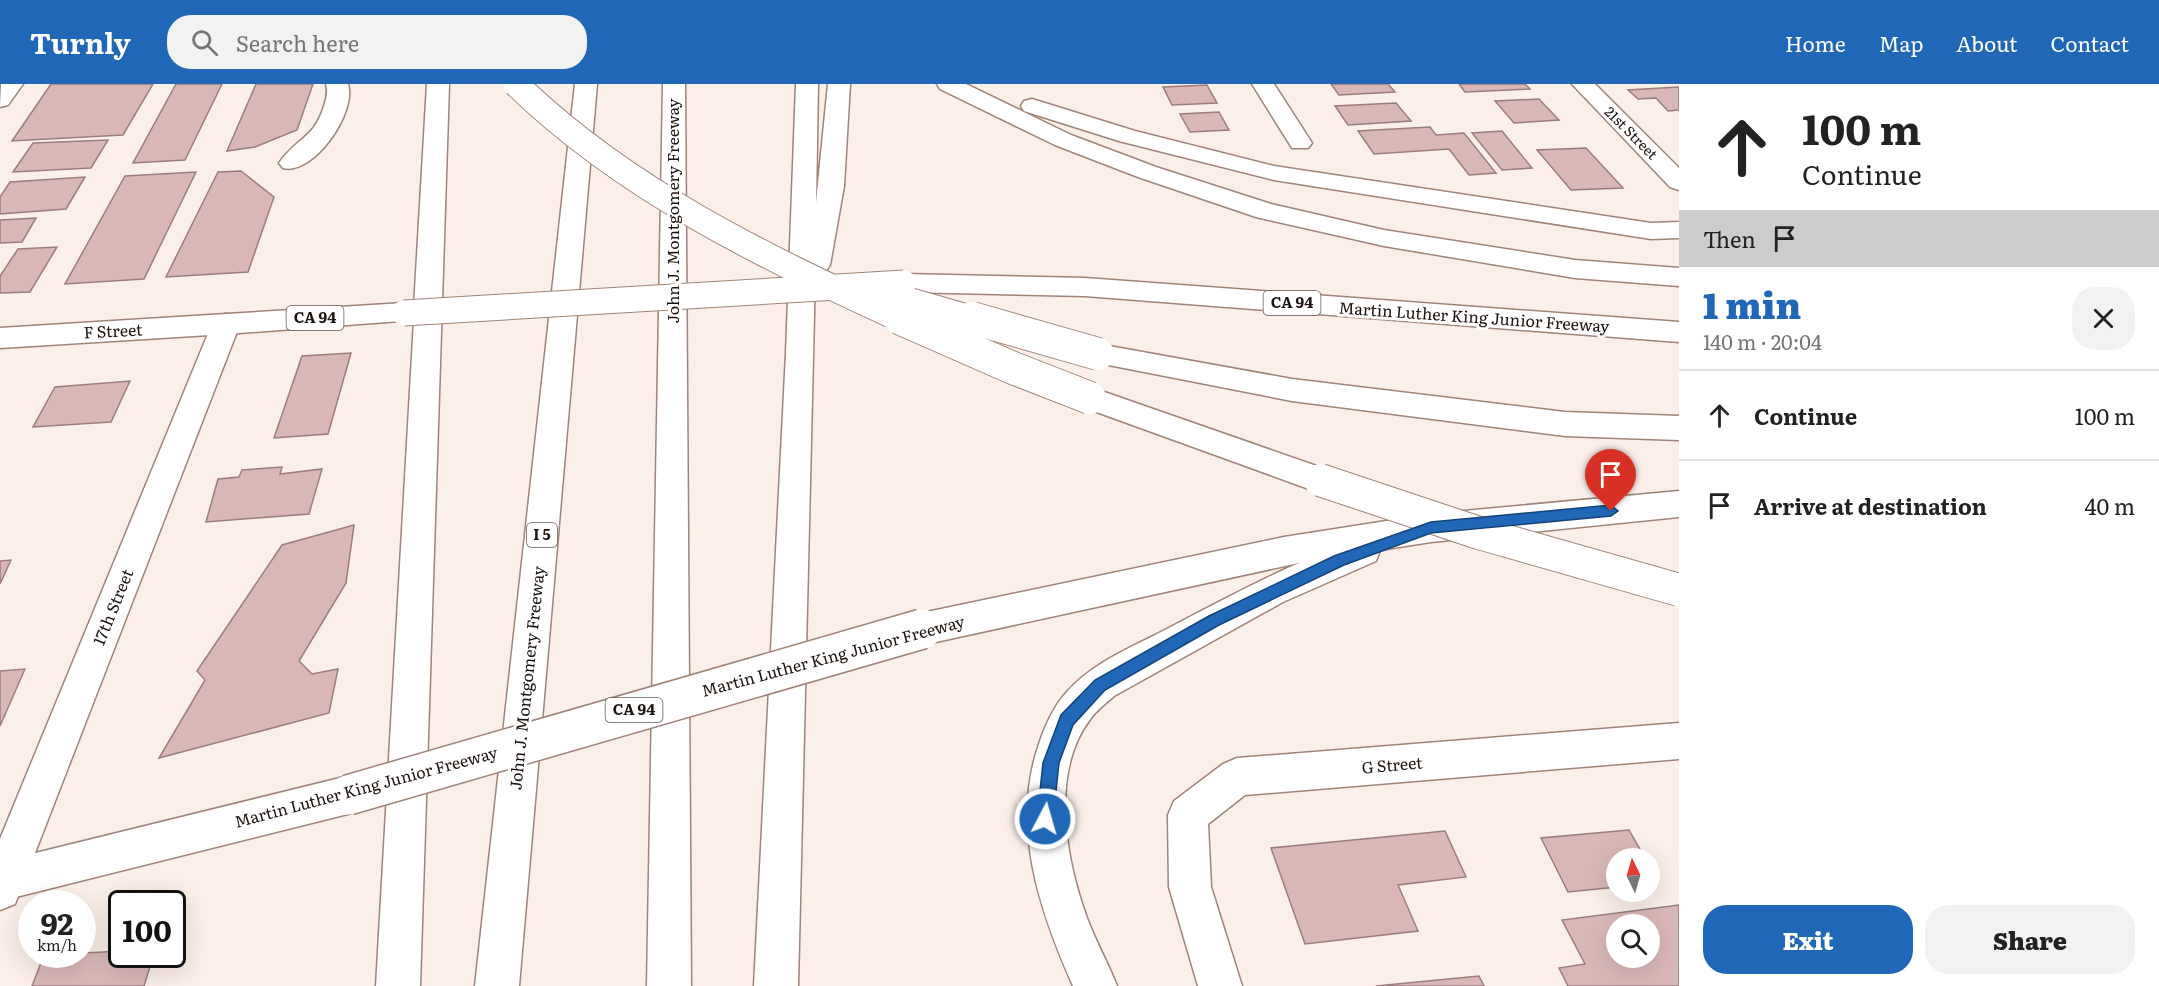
<!DOCTYPE html>
<meta charset="utf-8">
<style>
body{margin:0;font-family:Literata,serif;background:#f2f2f2;color:#222;height:100vh;display:flex;flex-direction:column;font-size:22px;white-space:nowrap}
*{box-sizing:border-box;margin:0}
p{font-size:20px;color:#767676}
.icon{flex:none;width:33px;height:33px;fill:none;stroke:currentColor;stroke-width:2;stroke-linecap:round;stroke-linejoin:round}
.map{position:relative;flex:1;overflow:hidden}
.drawer{display:flex;flex-direction:column;background:#fff;width:480px}
.drawer>*{flex:none}
.guide{background:#fff;color:#222;overflow:hidden}
.needle{width:39px;rotate:355deg}
.controls{position:absolute;left:1606px;top:764px;display:grid;gap:12px}
.controls a{display:grid;place-items:center;width:54px;height:54px;border-radius:50%;background:#fff;box-shadow:0 6px 24px #0002;font-size:30px}
.speed{position:absolute;left:18px;top:806px;display:flex;gap:12px;font-size:30px;font-weight:700;text-align:center}
.speed>*{display:grid;place-content:center;width:78px;height:78px;border-radius:50%;background:#fff;box-shadow:0 6px 24px #0002;line-height:1}
.speed small{font-size:15px;font-weight:400}
.speed .limit{border:3px solid #111;border-radius:9px;background:#fff;color:#111}
.pin{position:absolute;display:grid;place-items:center;width:51px;height:51px;color:#fff;margin:-62px -26px;border-radius:50% 50% 50% 0;rotate:-45deg;box-shadow:0 0 6px #0007}
.pin .icon{rotate:45deg}
.me{position:absolute;width:66px;margin:-33px;rotate:6deg;stroke-linejoin:round;filter:drop-shadow(0 0 4px #0008)}
.turn{display:flex;align-items:center;gap:21px;height:126px;padding:0 24px;font-size:27px}
.turn .icon{width:78px;height:78px;stroke-width:2.5}
.turn b{display:block;font-size:42px;line-height:51px}
.then{display:flex;align-items:center;height:57px;padding:0 24px;background:#0003;gap:12px;font-size:22px}
.round{display:grid;place-items:center;flex:none;width:63px;height:63px;border-radius:24px;background:#f2f2f2}
.summary{display:flex;align-items:center;justify-content:space-between;height:102px;padding:0 24px}
h1{font-size:36px;font-weight:800;line-height:45px;color:#2067b7}
.cta{display:flex;gap:12px;margin-top:auto;padding:12px 24px}
.cta a{flex:1;height:69px;border-radius:24px;background:#2067b7;color:#fff;font-size:24px;font-weight:800;line-height:69px;text-align:center}
.cta a+a{background:#f2f2f2;color:#222}
ul{padding:0;list-style:none}
li{display:flex;align-items:center;gap:18px;height:90px;padding:0 24px;border-top:2px solid #e0e0e0}
li div{flex:1}
li b{display:block;font-size:22px}
li em{font-style:normal}
header{display:flex;align-items:center;gap:36px;box-sizing:border-box;height:84px;padding:0 30px;background:#2067b7;color:#fff}
header strong{font-size:28px}
nav{display:flex;gap:33px;margin-inline-start:auto;font-size:21px}
.search{width:420px;height:54px;background:#f2f2f2;display:flex;align-items:center;gap:15px;box-sizing:border-box;padding:0 21px;border-radius:24px;color:#767676;font-size:22px}
main{display:flex;flex:1;min-height:0}
.map>svg:first-child{display:block}
.building{fill:#d9b7b7;stroke:#9c7d7d;stroke-width:1.5;fill-rule:evenodd}
.lines{fill:none;stroke-linecap:round;stroke-linejoin:round}
.street-casing{stroke:#9f8477;stroke-width:3}
.secondary-casing{stroke:#9f8477;stroke-width:3}
.primary-casing{stroke:#9f8477;stroke-width:3}
.highway-casing{stroke:#9f8477;stroke-width:3}
.street{fill:#fff;fill-rule:evenodd}
.secondary{fill:#fff;fill-rule:evenodd}
.primary{fill:#fff;fill-rule:evenodd}
.highway{fill:#fff;fill-rule:evenodd}
.highway-bridge-far2-casing{stroke:#9f8477;stroke-width:27;stroke-linecap:butt}
.highway-bridge-far1-casing{stroke:#9f8477;stroke-width:34;stroke-linecap:butt}
.highway-bridge-casing{stroke:#9f8477;stroke-width:42;stroke-linecap:butt}
.highway-bridge-far2{stroke:#fff;stroke-width:25}
.highway-bridge-far1{stroke:#fff;stroke-width:32}
.highway-bridge{stroke:#fff;stroke-width:39}
.route{fill:#2067b7;stroke:#154377;stroke-width:1.5}
.labels{text-anchor:middle;stroke-width:6;stroke-linejoin:round;paint-order:stroke}
.far-street-label{font-size:14px;fill:#1e140f;stroke:#fff}
.shield{fill:#fff;stroke:#625a57;stroke-width:1.5}
.shield-label{font-size:15px;font-weight:bold;fill:#1e140f}
.street-label{font-size:16px;fill:#1e140f;stroke:#fff}
</style>
<header>
<strong>Turnly</strong>
<div class="search"><svg class="icon" aria-label="search" viewBox="0 0 24 24"><circle cx="10" cy="10" r="6"/><path d="M15 15l6 6"/></svg>Search here</div>
<nav><a>Home</a><a>Map</a><a>About</a><a>Contact</a></nav>
</header>
<main>
<div class="map">
<svg width="1679" height="902" viewBox="0 0 1679 902">
<rect width="100%" height="100%" fill="#fbefe9"/>
<g class="building">
<polygon points="51,0 153,0 123,51 12,57"/>
<polygon points="176,0 222,0 185,76 133,79"/>
<polygon points="256,0 313,0 297,46 255,63 227,67"/>
<polygon points="1331,0 1388,0 1395,8 1339,11"/>
<polygon points="1459,0 1525,0 1530,5 1465,8"/>
<polygon points="1207,1 1217,19 1172,21 1163,3"/>
<polygon points="1679,3 1679,26 1668,27 1656,14 1638,15 1628,6"/>
<polygon points="1539,15 1559,36 1514,39 1495,17"/>
<polygon points="1396,19 1411,37 1348,41 1335,22"/>
<polygon points="1219,28 1229,46 1190,48 1180,30"/>
<polygon points="1430,43 1436,51 1464,49 1496,89 1469,91 1449,65 1374,70 1358,47"/>
<polygon points="1502,47 1532,84 1502,86 1472,49"/>
<polygon points="108,56 91,84 13,88 33,59"/>
<polygon points="1586,64 1623,104 1571,106 1537,66"/>
<polygon points="241,87 274,113 248,188 166,193 218,88"/>
<polygon points="196,88 144,195 65,200 125,92"/>
<polygon points="85,93 66,125 0,130 0,113 10,98"/>
<polygon points="36,134 22,158 0,159 0,136"/>
<polygon points="57,163 30,208 0,209 0,192 18,165"/>
<polygon points="351,269 328,350 274,354 302,272"/>
<polygon points="130,297 111,338 33,343 55,303"/>
<polygon points="282,383 280,390 322,385 309,430 206,438 218,395 239,393 242,386"/>
<polygon points="354,441 346,499 299,577 312,590 338,585 329,629 159,674 205,596 197,587 282,461"/>
<polygon points="11,476 0,500 0,477"/>
<polygon points="25,585 0,642 0,587"/>
<polygon points="1629,746 1645,774 1617,774 1617,803 1568,808 1541,754"/>
<polygon points="1445,747 1466,793 1398,801 1418,847 1305,860 1271,764"/>
<path d="M1679,821V902H1568L1559,884L1585,880L1562,836ZM1617,840H1650V873H1617Z"/>
<polygon points="122,867 122,870 154,870 144,902 32,902 44,871"/>
<polygon points="1479,892 1484,902 1376,902"/>
</g>
<g class="lines">
<g class="street-casing">
<g id="street">
<path d="M326,0H348C357,29 313,92 283,84L279,79C297,53 315,55 325,19C327,12 328,7 326,0Z"/>
<polygon points="1252,0 1274,0 1312,59 1308,64 1292,64"/>
<polygon points="1572,0 1595,0 1679,84 1679,106 1670,103"/>
</g>
</g>
<g class="secondary-casing">
<g id="secondary">
<polygon points="23,0 8,21 0,23 1,0"/>
<polygon points="226,230 236,233 240,240 21,805 15,820 0,826 0,755 212,240 216,233"/>
<polygon points="1679,639 1679,675 1245,711 1208,740 1211,803 1242,902 1198,902 1169,803 1168,731 1174,717 1223,680 1237,674"/>
</g>
</g>
<g class="primary-casing">
<polygon id="primary" points="226,230 236,233 240,240 236,247 226,250 0,264 0,244"/>
</g>
<g class="highway-casing">
<g id="highway">
<polygon points="427,0 449,0 420,902 376,902 414,236 226,250 216,247 212,240 216,233 226,230 404,219 414,223"/>
<polygon points="575,0 597,0 519,902 475,902"/>
<polygon points="663,0 685,0 691,902 647,902"/>
<polygon points="796,0 818,0 816,119 828,0 850,0 844,102 830,181 826,187 815,189 798,902 754,902 786,269"/>
<polygon points="937,0 966,0 1071,51 1156,83 1271,120 1384,146 1575,176 1679,184 1679,202 1575,194 1384,162 1256,133 1138,93 1055,61 940,5"/>
<polygon points="1032,15 1135,47 1274,82 1651,139 1679,138 1679,154 1651,155 1274,96 1119,57 1024,27 1021,22 1024,17"/>
<polygon points="904,190 1085,194 1679,238 1679,258 1085,212 904,208 894,205 891,199 894,193"/>
<polygon points="1098,260 1292,295 1565,328 1679,332 1679,356 1565,352 1292,317 1088,277 1084,270 1088,263"/>
<polygon points="1090,303 1331,387 1336,396 1331,405 1320,409 1080,322 1075,314 1080,306"/>
<path d="M1679,407V433L1431,458L1380,466L1376,477L1283,518L1114,612C1106,619 1097,626 1091,634C1049,688 1066,776 1087,834C1096,858 1108,879 1117,902H1073C1039,825 1010,740 1040,657C1046,640 1054,622 1066,609C1092,579 1130,564 1165,546C1209,523 1253,499 1299,479L922,561L910,556L904,545L910,534L922,529L1284,453L1431,430Z"/>
<polygon points="348,692 362,697 368,711 362,725 348,730 0,817 0,779 3,777"/>
</g>
</g>
<use href="#street" class="street"/>
<use href="#secondary" class="secondary"/>
<use href="#primary" class="primary"/>
<use href="#highway" class="highway"/>
<g class="highway-bridge-far2-casing">
<g id="highway-bridge-far2">
<path d="M516,0C625,106 765,173 902,236"/>
<polyline points="887,210 977,236"/>
<polyline points="404,229 904,199"/>
</g>
</g>
<g class="highway-bridge-far1-casing">
<g id="highway-bridge-far1">
<polyline points="899,234 1013,284 1090,314"/>
<polyline points="972,234 1098,270"/>
<polyline points="1320,396 1479,449 1679,506"/>
</g>
</g>
<g class="highway-bridge-casing">
<polyline id="highway-bridge" points="348,711 922,545"/>
</g>
<use href="#highway-bridge-far2" class="highway-bridge-far2"/>
<use href="#highway-bridge-far1" class="highway-bridge-far1"/>
<use href="#highway-bridge" class="highway-bridge"/>
</g>
<polygon class="route" points="1611,421 1618,427 1611,432 1431,449 1344,481 1219,541 1105,606 1073,641 1059,679 1053,735 1051,741 1045,743 1039,741 1037,735 1043,679 1061,631 1095,596 1209,532 1334,472 1431,438"/>
<g class="labels">
<g class="far-street-label">
<text transform="translate(1631 49) rotate(45)" y="5">21st Street</text>
</g>
<g class="shield">
<rect x="1263.5" y="207" width="57" height="24" rx="4.5"/>
<rect x="286.5" y="222" width="57" height="24" rx="4.5"/>
<rect x="527" y="439" width="30" height="24" rx="4.5"/>
<rect x="605.5" y="614" width="57" height="24" rx="4.5"/>
</g>
<g class="shield-label">
<text x="1292" y="224">CA 94</text>
<text x="315" y="239">CA 94</text>
<text x="542" y="456">I 5</text>
<text x="634" y="631">CA 94</text>
</g>
<g class="street-label">
<text transform="translate(673 127) rotate(-90)" y="6">John J. Montgomery Freeway</text>
<text transform="translate(1474 233) rotate(4)" y="6">Martin Luther King Junior Freeway</text>
<text transform="translate(113 247) rotate(-3)" y="6">F Street</text>
<text transform="translate(113 523) rotate(-68)" y="6">17th Street</text>
<text transform="translate(833 572) rotate(-15)" y="6">Martin Luther King Junior Freeway</text>
<text transform="translate(527 594) rotate(-84)" y="6">John J. Montgomery Freeway</text>
<text transform="translate(1392 681) rotate(-5)" y="6">G Street</text>
<text transform="translate(366 703) rotate(-15)" y="6">Martin Luther King Junior Freeway</text>
</g>
</g>
</svg>
<div class="controls">
<a><svg class="needle" viewBox="-14 -14 28 28"><path d="M0-13l5 13h-10z" fill="#e53935"/><path d="M0 13l5-13h-10z" fill="#767676"/></svg></a>
<a><svg class="icon" aria-label="search" viewBox="0 0 24 24"><circle cx="10" cy="10" r="6"/><path d="M15 15l6 6"/></svg></a>
</div>
<div class="speed"><div>92<small>km/h</small></div><div class="limit">100</div></div>
<div class="pin" style="left:1611px;top:427px;background:#d93025"><svg class="icon" aria-label="arrive" viewBox="0 0 24 24"><path d="M6 21V4h12l-3 4 3 4H6"/></svg></div>
<svg class="me" style="left:1045px;top:735px" viewBox="-20 -20 40 40"><circle r="17" fill="#2067b7" stroke="#fff" stroke-width="3"/><path d="M0-11L8 9 0 5-8 9z" fill="#fff"/></svg>
</div>
<section class="drawer">
<div class="guide">
<div class="turn"><svg class="icon" aria-label="ahead" viewBox="0 0 24 24"><path d="M12 20V5M6 11l6-6 6 6"/></svg><div><b>100 m</b>Continue</div></div>
<div class="then">Then<svg class="icon" aria-label="arrive" viewBox="0 0 24 24"><path d="M6 21V4h12l-3 4 3 4H6"/></svg></div>
</div>
<div class="summary"><div><h1>1 min</h1><p>140 m · 20:04</p></div><a class="round"><svg class="icon" aria-label="close" viewBox="0 0 24 24"><path d="M6 6l12 12M18 6L6 18"/></svg></a></div>
<ul>
<li><svg class="icon" aria-label="ahead" viewBox="0 0 24 24"><path d="M12 20V5M6 11l6-6 6 6"/></svg><div><b>Continue</b></div><em>100 m</em></li>
<li><svg class="icon" aria-label="arrive" viewBox="0 0 24 24"><path d="M6 21V4h12l-3 4 3 4H6"/></svg><div><b>Arrive at destination</b></div><em>40 m</em></li>
</ul>
<div class="cta"><a>Exit</a><a>Share</a></div>
</section>
</main>
